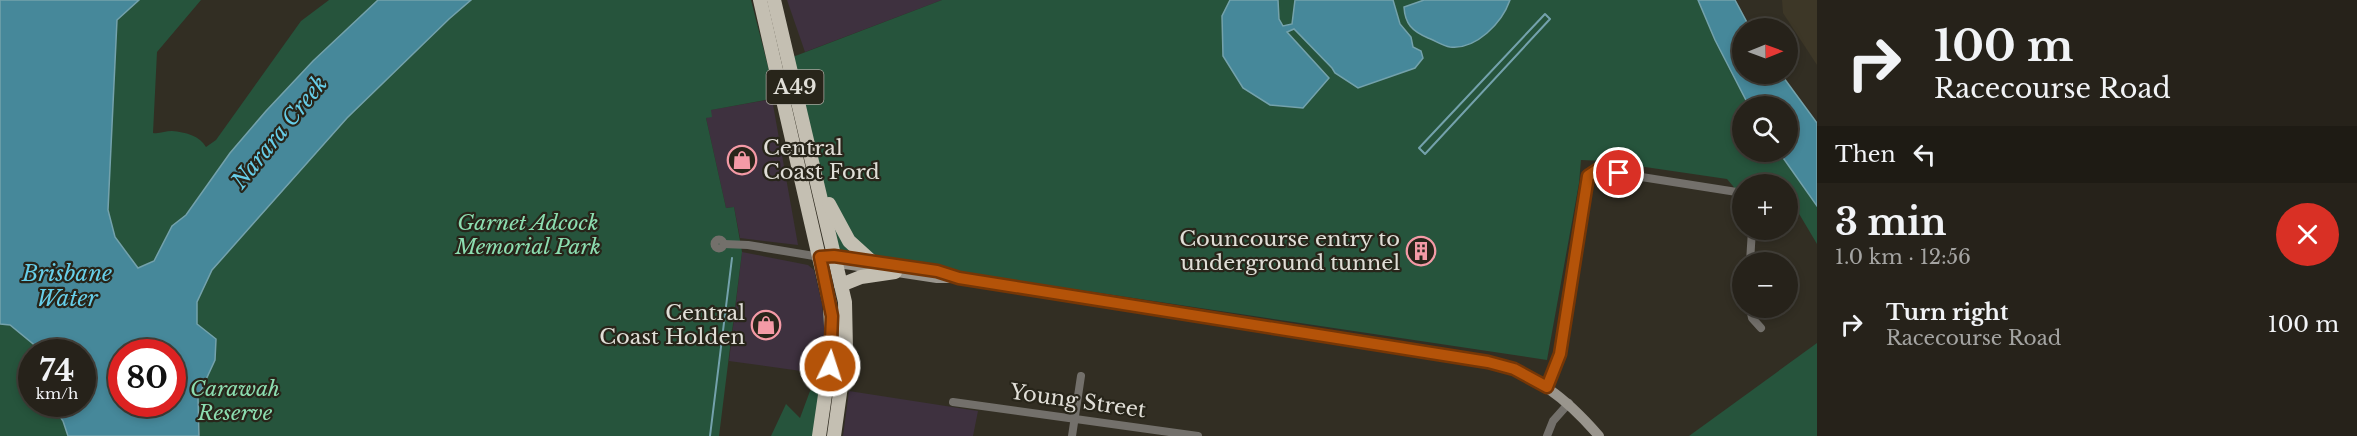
<!DOCTYPE html>
<meta charset="utf-8">
<style>
body{margin:0;font-family:"Libre Baskerville",serif;background:#2e2a23;color:#f1f3f6;height:100vh;display:flex;flex-direction:column;font-size:22px;white-space:nowrap}
*{box-sizing:border-box;margin:0}
p{font-size:20px;color:#a4a4a2}
.icon{flex:none;width:33px;height:33px;fill:none;stroke:currentColor;stroke-width:2;stroke-linecap:round;stroke-linejoin:round}
.map{position:relative;flex:1;overflow:hidden}
.panel{display:flex;flex-direction:column;background:#26221a;width:540px}
.panel>*{flex:none}
.top-card{background:#26221a;color:#f1f3f6;overflow:hidden}
.needle{width:39px;rotate:89deg}
.tools{position:absolute;left:1732px;top:18px;display:grid;gap:12px}
.tools a{display:grid;place-items:center;width:66px;height:66px;border-radius:50%;background:#26221a;box-shadow:0 3px 9px #0003,0 0 0 2px #423f39;font-size:30px}
.speed{position:absolute;left:18px;top:339px;display:flex;gap:12px;font-size:30px;font-weight:700;text-align:center}
.speed>*{display:grid;place-content:center;width:78px;height:78px;border-radius:50%;background:#26221a;box-shadow:0 3px 9px #0003,0 0 0 2px #423f39;line-height:1}
.speed small{font-size:15px;font-weight:400}
.speed .limit{border:9px solid #d22;background:#fff;color:#111}
.pin{position:absolute;display:grid;place-items:center;width:51px;height:51px;color:#fff;margin:-26px;border:3px solid #fff;border-radius:50%;box-shadow:0 2px 6px #0007}
.me{position:absolute;width:66px;margin:-33px;rotate:4deg;stroke-linejoin:round;filter:drop-shadow(0 0 4px #0008)}
.turn{display:flex;align-items:center;gap:21px;height:126px;padding:0 18px;font-size:27px}
.turn .icon{width:78px;height:78px;stroke-width:2.5}
.turn b{display:block;font-size:42px;line-height:51px}
.then{display:flex;align-items:center;height:57px;padding:0 18px;background:#0003;gap:12px;font-size:22px}
.round{display:grid;place-items:center;flex:none;width:63px;height:63px;border-radius:32px;background:#2e2a23}
.headline{display:flex;align-items:center;justify-content:space-between;height:102px;padding:0 18px}
h1{font-size:36px;font-weight:700;line-height:45px}
ul{padding:0;list-style:none}
li{display:flex;align-items:center;gap:18px;height:78px;padding:0 18px}
li div{flex:1}
li b{display:block;font-size:22px}
li em{font-style:normal}
main{display:flex;flex:1;min-height:0}
.map>svg:first-child{display:block}
.commercial{fill:#3e313f}
.built{fill:#3d3727}
.green{fill:#26543c}
.water{fill:#46889a;stroke:#74a2ac;stroke-width:1.5;fill-rule:evenodd}
.lines{fill:none;stroke-linecap:round;stroke-linejoin:round}
.stream{stroke:#74a2ac;stroke-width:2}
.minor{stroke:#73706b;stroke-width:8}
.secondary{stroke:#99958d;stroke-width:10}
.trunk{stroke:#c4bfb2;stroke-width:14}
.route-casing{stroke:#753606;stroke-width:15}
.route{stroke:#b45309;stroke-width:10}
.labels{text-anchor:middle;stroke-width:4.5;stroke-linejoin:round;paint-order:stroke}
.shield{fill:#28251a;stroke:#a9a69e;stroke-width:1.5}
.shield-label{font-size:20px;font-weight:bold;fill:#e0ded7}
.poi-label{font-size:21px;fill:#e0ded7;stroke:#28251a;text-anchor:end}
.park-label{font-size:21px;font-style:italic;fill:#8cddb0;stroke:#28251a}
.street-label{font-size:21px;fill:#e0ded7;stroke:#28251a}
.water-label{font-size:22px;font-style:italic;fill:#67cee9;stroke:#28251a}
</style>
<main>
<div class="map">
<svg width="1817" height="436" viewBox="0 0 1817 436">
<rect width="100%" height="100%" fill="#322e23"/>
<g class="commercial">
<polygon points="787,0 942,0 805,52"/>
<polygon points="772,99 798,245 740,238 734,207 726,208 706,118 711,116 710,110"/>
<polygon points="742,252 808,265 814,270 822,304 825,337 821,359 808,372 729,361"/>
<polygon points="849,391 978,411 973,436 843,436"/>
</g>
<polygon class="built" points="1782,0 1817,0 1817,65 1783,13"/>
<g class="green">
<path d="M139,0H201L157,52L153,133C160,134 165,131 172,131C185,132 200,136 206,147L216,140L301,21L329,0H378L313,61L266,111L230,153L186,215L172,226L154,261L138,268L115,237L108,211L117,20Z"/>
<polygon points="471,0 751,0 776,98 711,110 712,117 706,118 726,208 734,207 742,252 719,436 200,436 198,397 215,360 197,324 197,302 212,270 347,118 449,19"/>
<polygon points="942,0 1698,0 1715,40 1749,106 1743,106 1743,152 1779,152 1817,206 1817,244 1798,212 1788,210 1788,184 1743,184 1743,198 1727,179 1604,161 1581,160 1579,183 1547,360 839,254 790,58"/>
<polygon points="0,324 10,325 43,352 32,352 32,404 53,405 63,421 68,436 0,436"/>
<polygon points="1817,343 1817,436 1689,436"/>
<polygon points="815,387 821,388 813,436 771,436 786,404 800,418 810,391"/>
</g>
<g class="water">
<path d="M0,0H139L117,20L108,210L115,237L138,268L154,261L172,226L186,215L230,153L266,111L313,61L378,0H471L449,19L347,118L212,270L197,302V324L216,339L215,360L198,397L199,436H68L63,421L52,404H82V352H43L10,325L0,324ZM172,352V404H122V352Z"/>
<polygon points="1230,0 1278,0 1279,19 1283,26 1292,24 1295,0 1393,0 1400,24 1411,37 1413,47 1421,51 1423,58 1415,68 1358,88 1335,73 1332,68 1294,29 1287,32 1329,78 1303,108 1270,105 1243,88 1223,56 1222,16"/>
<path d="M1424,0H1510C1502,23 1476,50 1450,47C1443,46 1434,40 1428,38C1412,31 1405,24 1404,7Z"/>
<polygon points="1698,0 1735,0 1750,28 1743,28 1743,74 1781,74 1817,123 1817,206 1779,152 1788,152 1788,106 1749,106 1715,40"/>
</g>
<g class="lines">
<g class="stream">
<polygon points="1545,14 1550,19 1425,154 1419,148"/>
<polyline points="710,436 732,258"/>
</g>
<g class="minor">
<circle cx="719" cy="244" r="4.5"/>
<polyline points="724,244 748,245 820,257"/>
<polyline points="1750,262 1752,230"/>
<polyline points="1750,308 1752,318 1761,328"/>
<polyline points="1547,387 1560,354 1588,176 1597,170 1743,193"/>
<polyline points="953,402 1198,436"/>
<polyline points="1072,436 1081,376"/>
<polyline points="1547,436 1553,421 1569,403"/>
</g>
<g class="secondary">
<path d="M832,262L937,278H959L1488,362C1538,376 1565,397 1599,436"/>
<polyline points="907,266 937,271 950,275"/>
</g>
<g class="trunk">
<polyline points="760,0 830,305 832,347 819,436"/>
<polyline points="774,0 845,302 846,350 834,436"/>
<polyline points="829,204 849,241 871,261"/>
<polyline points="841,285 861,277 895,272"/>
</g>
</g>
<g class="lines">
<g class="route-casing">
<polyline id="route" points="830,366 832,316 820,257 834,256 937,271 959,278 1488,362 1514,369 1547,387 1560,354 1588,176 1597,170 1619,173"/>
</g>
<use href="#route" class="route"/>
</g>
<defs>
<g id="shop-ring" transform="scale(1.5)"><circle r="9.5" fill="#28251a" stroke="#f49aa6" stroke-width="1.5"/><path d="M-5-2.5h2.3a2.7 3.5 0 0 1 5.4 0H5L5.5 6h-11ZM-1.5-2.5h3a1.5 2.3 0 0 0-3 0Z" fill="#f49aa6"/></g>
<g id="building-ring" transform="scale(1.5)"><circle r="9.5" fill="#28251a" stroke="#f49aa6" stroke-width="1.5"/><path d="M-4-6H4V6H1V3H-1V6H-4ZM-2.5-4.3h1.7v1.8h-1.7ZM.8-4.3h1.7v1.8H.8ZM-2.5-1h1.7V.8h-1.7ZM.8-1h1.7V.8H.8Z" fill="#f49aa6"/></g>
</defs>
<g fill-rule="evenodd">
<use href="#shop-ring" x="742" y="160"/>
<use href="#building-ring" x="1421" y="251"/>
<use href="#shop-ring" x="766" y="325"/>
</g>
<g class="labels">
<rect class="shield" x="766.5" y="70" width="57" height="34" rx="4.5"/>
<g class="shield-label">
<text x="795" y="94">A49</text>
</g>
<g class="poi-label">
<text x="763" y="155" text-anchor="start">Central<tspan x="763" dy="24">Coast Ford</tspan></text>
<text x="1400" y="246">Councourse entry to<tspan x="1400" dy="24">underground tunnel</tspan></text>
<text x="745" y="320">Central<tspan x="745" dy="24">Coast Holden</tspan></text>
</g>
<g class="park-label">
<text x="528" y="230">Garnet Adcock<tspan x="528" dy="24">Memorial Park</tspan></text>
<text x="235" y="396">Carawah<tspan x="235" dy="24">Reserve</tspan></text>
</g>
<g class="street-label">
<text transform="translate(1078 401) rotate(8)" y="7">Young Street</text>
</g>
<g class="water-label">
<text transform="translate(279 132) rotate(-51)" y="8">Narara Creek</text>
<text x="67" y="281">Brisbane<tspan x="67" dy="25">Water</tspan></text>
</g>
</g>
</svg>
<div class="tools">
<a><svg class="needle" viewBox="-14 -14 28 28"><path d="M0-13l5 13h-10z" fill="#e53935"/><path d="M0 13l5-13h-10z" fill="#a4a4a2"/></svg></a>
<a><svg class="icon" aria-label="search" viewBox="0 0 24 24"><circle cx="10" cy="10" r="6"/><path d="M15 15l6 6"/></svg></a>
<a>+</a>
<a>−</a>
</div>
<div class="speed"><div>74<small>km/h</small></div><div class="limit">80</div></div>
<div class="pin" style="left:1619px;top:173px;background:#d93025"><svg class="icon" aria-label="arrive" viewBox="0 0 24 24"><path d="M6 21V4h12l-3 4 3 4H6"/></svg></div>
<svg class="me" style="left:830px;top:366px" viewBox="-20 -20 40 40"><circle r="17" fill="#b45309" stroke="#fff" stroke-width="3"/><path d="M0-11L8 9 0 5-8 9z" fill="#fff"/></svg>
</div>
<section class="panel">
<div class="top-card">
<div class="turn"><svg class="icon" aria-label="right" viewBox="0 0 24 24"><path d="M7 20v-9h11M14 6l5 5-5 5"/></svg><div><b>100 m</b>Racecourse Road</div></div>
<div class="then">Then<svg class="icon" aria-label="left" viewBox="0 0 24 24"><path d="M17 20v-9H6M10 6l-5 5 5 5"/></svg></div>
</div>
<div class="headline"><div><h1>3 min</h1><p>1.0 km · 12:56</p></div><a class="round" style="background:#d93025;color:#fff"><svg class="icon" aria-label="close" viewBox="0 0 24 24"><path d="M6 6l12 12M18 6L6 18"/></svg></a></div>
<ul>
<li><svg class="icon" aria-label="right" viewBox="0 0 24 24"><path d="M7 20v-9h11M14 6l5 5-5 5"/></svg><div><b>Turn right</b><p>Racecourse Road</p></div><em>100 m</em></li>
</ul>
</section>
</main>
